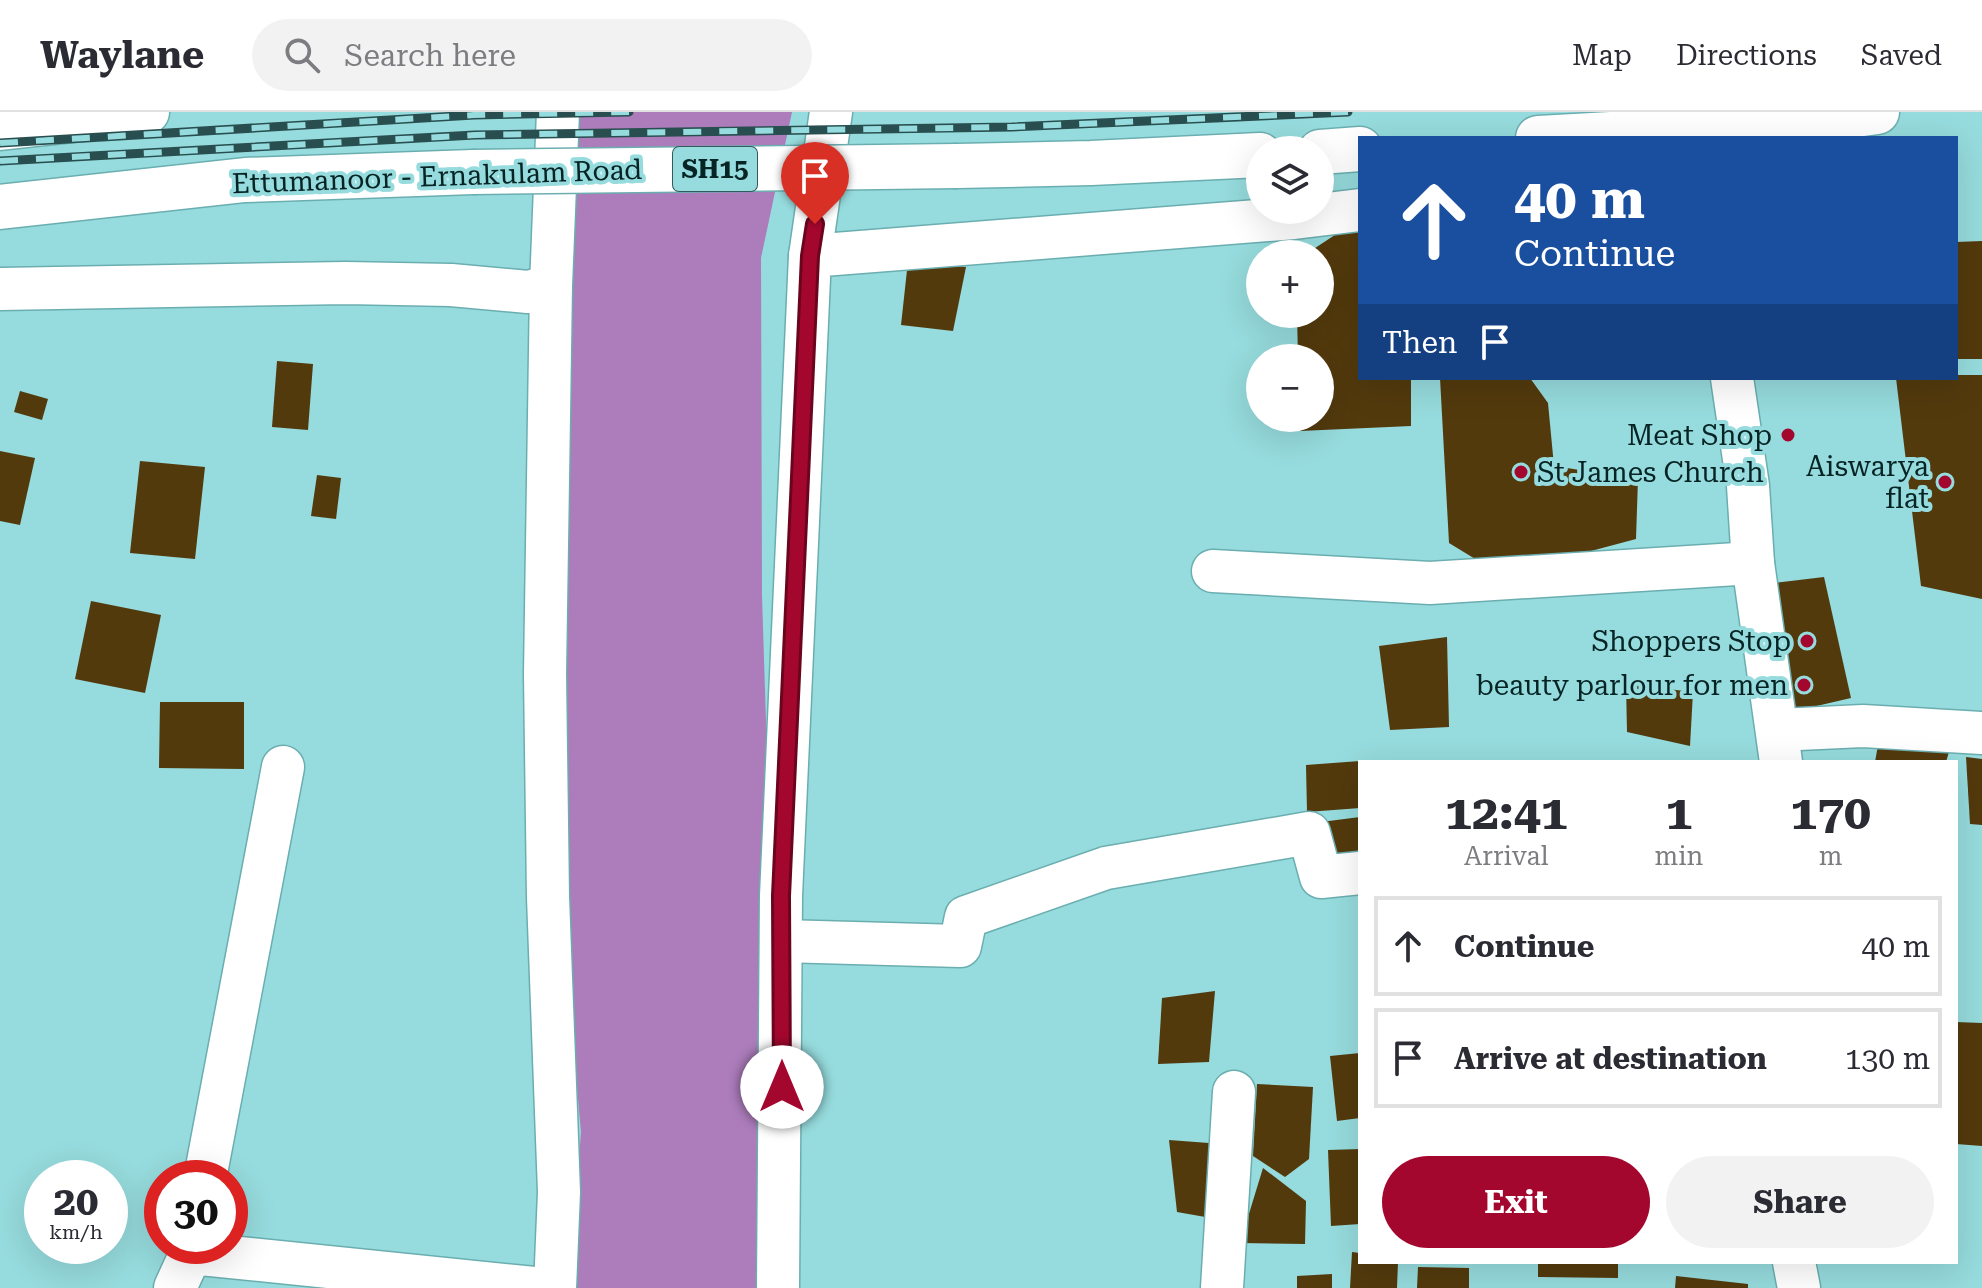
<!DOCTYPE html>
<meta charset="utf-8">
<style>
body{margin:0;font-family:"Roboto Serif",serif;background:#f2f2f3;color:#2b2b33;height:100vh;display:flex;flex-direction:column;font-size:30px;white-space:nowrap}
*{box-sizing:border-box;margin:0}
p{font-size:26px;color:#7c7c81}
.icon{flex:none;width:44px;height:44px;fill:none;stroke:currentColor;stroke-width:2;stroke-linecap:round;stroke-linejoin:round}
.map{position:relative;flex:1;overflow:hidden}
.sheet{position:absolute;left:1358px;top:648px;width:600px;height:504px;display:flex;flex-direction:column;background:#fff;border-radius:0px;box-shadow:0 8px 32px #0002}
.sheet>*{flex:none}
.hud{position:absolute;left:1358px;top:24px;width:600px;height:244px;border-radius:0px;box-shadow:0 8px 32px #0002;background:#1a4fa0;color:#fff;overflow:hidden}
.controls{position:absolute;left:1246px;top:24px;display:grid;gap:16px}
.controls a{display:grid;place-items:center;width:88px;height:88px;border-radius:50%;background:#fff;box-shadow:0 8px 32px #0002;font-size:40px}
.speed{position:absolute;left:24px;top:1048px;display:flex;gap:16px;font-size:40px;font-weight:700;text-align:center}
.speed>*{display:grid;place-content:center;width:104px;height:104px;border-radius:50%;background:#fff;box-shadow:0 8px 32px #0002;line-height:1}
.speed small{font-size:20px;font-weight:400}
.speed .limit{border:12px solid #d22;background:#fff;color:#111}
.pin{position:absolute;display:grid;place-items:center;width:68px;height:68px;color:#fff;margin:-82px -34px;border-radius:50% 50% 50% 0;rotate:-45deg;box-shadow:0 0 8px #0007}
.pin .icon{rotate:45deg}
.me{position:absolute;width:88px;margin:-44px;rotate:0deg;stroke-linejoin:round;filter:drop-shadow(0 0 6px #0008)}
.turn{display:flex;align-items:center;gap:28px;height:168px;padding:0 24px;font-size:36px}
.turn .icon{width:104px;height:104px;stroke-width:2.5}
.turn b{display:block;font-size:56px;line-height:68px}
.then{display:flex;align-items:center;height:76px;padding:0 24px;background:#0003;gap:16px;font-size:30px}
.eta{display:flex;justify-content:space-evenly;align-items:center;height:136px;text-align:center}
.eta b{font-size:48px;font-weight:700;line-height:56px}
.button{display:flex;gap:16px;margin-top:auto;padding:16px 24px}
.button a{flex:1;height:92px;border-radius:48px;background:#a4072e;color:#fff;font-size:32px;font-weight:700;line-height:92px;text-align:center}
.button a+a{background:#f2f2f3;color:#2b2b33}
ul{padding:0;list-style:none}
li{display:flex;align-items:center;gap:24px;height:100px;margin:0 16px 12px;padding:0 8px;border:4px solid #e1e1e2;border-radius:0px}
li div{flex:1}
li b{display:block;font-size:30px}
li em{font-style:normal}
header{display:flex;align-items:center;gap:48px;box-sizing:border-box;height:112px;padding:0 40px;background:#fff;border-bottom:2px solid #e1e1e2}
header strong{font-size:38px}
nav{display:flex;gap:44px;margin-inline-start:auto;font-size:28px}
.search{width:560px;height:72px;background:#f2f2f3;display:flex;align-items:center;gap:20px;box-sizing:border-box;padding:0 28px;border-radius:44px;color:#7c7c81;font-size:30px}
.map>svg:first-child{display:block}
.water{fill:#ac7cbb}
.building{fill:#533a0d}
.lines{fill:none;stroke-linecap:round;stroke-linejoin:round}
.minor-casing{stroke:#6baeb0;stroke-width:45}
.major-casing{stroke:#6baeb0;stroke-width:47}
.minor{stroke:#fff;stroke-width:42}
.major{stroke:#fff;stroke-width:44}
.rail-casing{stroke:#284e4f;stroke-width:9}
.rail{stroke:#96dbdd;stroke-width:6;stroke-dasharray:18;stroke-linecap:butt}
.major-bridge-casing{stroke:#6baeb0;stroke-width:47;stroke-linecap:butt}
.major-bridge{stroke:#fff;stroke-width:44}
.route-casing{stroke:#6b051e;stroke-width:20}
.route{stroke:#a4072e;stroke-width:14}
.poi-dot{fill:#a4072e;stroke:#96dbdd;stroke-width:3}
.labels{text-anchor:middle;stroke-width:8;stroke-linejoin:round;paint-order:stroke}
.shield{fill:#96dbdd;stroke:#325b5c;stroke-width:2}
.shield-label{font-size:26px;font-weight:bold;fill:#072425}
.street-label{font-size:28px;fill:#072425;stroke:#96dbdd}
.poi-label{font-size:28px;fill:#072425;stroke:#96dbdd;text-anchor:end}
</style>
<header>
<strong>Waylane</strong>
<div class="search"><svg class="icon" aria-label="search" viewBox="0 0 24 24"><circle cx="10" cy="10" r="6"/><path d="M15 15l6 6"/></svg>Search here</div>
<nav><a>Map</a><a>Directions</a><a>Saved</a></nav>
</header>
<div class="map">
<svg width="1982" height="1176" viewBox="0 0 1982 1176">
<rect width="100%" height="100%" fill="#96dbdd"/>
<polygon class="water" points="576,0 792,0 761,146 762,484 772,799 770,1176 569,1176 581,1020 558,767"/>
<g class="building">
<polygon points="1347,115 1360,119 1360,266 1411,266 1411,314 1300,319 1299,306 1320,306 1320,246 1298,246 1297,202 1320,202 1320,142 1306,142"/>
<polygon points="1982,129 1982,247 1956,247 1956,130"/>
<polygon points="908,149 966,155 953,219 901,213"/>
<polygon points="277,249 313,252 308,318 272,315"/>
<polygon points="1956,263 1982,263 1982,487 1921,474 1896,266 1956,266"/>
<polygon points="1440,266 1530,266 1548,291 1554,354 1638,367 1636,427 1546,451 1490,456 1449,431"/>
<polygon points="20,279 48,287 42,308 14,300"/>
<polygon points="0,339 35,346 20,413 0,409"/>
<polygon points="140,349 205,355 195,447 130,441"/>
<polygon points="317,363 341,366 336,407 311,404"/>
<polygon points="1824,465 1851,586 1782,602 1773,471"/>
<polygon points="91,489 161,503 145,581 75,567"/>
<polygon points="1447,525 1449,615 1390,618 1379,534"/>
<polygon points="1626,572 1693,580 1690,634 1627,620"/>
<polygon points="160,590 244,590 244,657 159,656"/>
<polygon points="1881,616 1953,626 1946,650 1875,650"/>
<polygon points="1966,645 1982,647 1982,713 1970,712"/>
<polygon points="1360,649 1360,696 1307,700 1306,653"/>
<polygon points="1360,705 1360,744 1328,745 1321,710"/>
<polygon points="1215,879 1209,950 1158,952 1162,886"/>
<polygon points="1956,910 1982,911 1982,1034 1956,1032"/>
<polygon points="1360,941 1360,1006 1337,1009 1330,944"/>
<polygon points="1257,972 1313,975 1309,1047 1285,1065 1253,1044"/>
<polygon points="1169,1028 1222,1032 1211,1106 1177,1100"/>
<polygon points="1360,1037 1360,1112 1331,1114 1328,1038"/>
<polygon points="1263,1056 1306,1089 1305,1132 1240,1131"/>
<polygon points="1352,1140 1360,1141 1360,1150 1398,1150 1397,1176 1350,1176"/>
<polygon points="1538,1150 1618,1150 1618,1166 1538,1165"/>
<polygon points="1418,1155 1469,1156 1469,1176 1417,1176"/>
<polygon points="1332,1162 1332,1176 1297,1176 1297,1164"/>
<polygon points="1676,1164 1748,1172 1748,1176 1675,1176"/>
</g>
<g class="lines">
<g class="minor-casing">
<g id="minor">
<polyline points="810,144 831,0"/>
<polyline points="551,174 558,0"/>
<polyline points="0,177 346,171 451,173 528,180 551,174 545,562 548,785 559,1080 555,1176"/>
<polyline points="1732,266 1748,374 1753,451 1781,650"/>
<polyline points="1213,459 1430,471 1753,451"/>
<polyline points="1777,618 1863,614 1982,621"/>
<polyline points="782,829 960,834 966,805 1106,756 1309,721 1321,765 1360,761"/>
<polyline points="205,1066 283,655"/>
<polyline points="1794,1150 1799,1176"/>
<polyline points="175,1176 191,1141 534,1176"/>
<polyline points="778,1176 781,784 810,144 1294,106 1360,98"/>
<polyline points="1222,1176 1234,980"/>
</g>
</g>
<g class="major-casing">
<g id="major">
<polyline points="0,16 147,0"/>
<polyline points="1538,26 1792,12 1877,0"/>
<polyline points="1320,40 1360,37"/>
<polyline points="957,54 1091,51 1260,43"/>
<polyline points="0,95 245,68 473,60"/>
</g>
</g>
<use href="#minor" class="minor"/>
<use href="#major" class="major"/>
<g class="rail-casing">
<g id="rail">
<polyline points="0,31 474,3 629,0"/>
<polyline points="0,49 475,23 1012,15 1348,0"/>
</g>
</g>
<use href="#rail" class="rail"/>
<g class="major-bridge-casing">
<polyline id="major-bridge" points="473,60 957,54"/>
</g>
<use href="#major-bridge" class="major-bridge"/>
</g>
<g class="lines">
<g class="route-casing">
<polyline id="route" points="782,975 781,784 810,144 815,112"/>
</g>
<use href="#route" class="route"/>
</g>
<g class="poi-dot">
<circle cx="1788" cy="323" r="8"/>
<circle cx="1521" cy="360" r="8"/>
<circle cx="1945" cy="370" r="8"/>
<circle cx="1807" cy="529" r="8"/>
<circle cx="1804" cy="573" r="8"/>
</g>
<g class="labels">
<rect class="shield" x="673" y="35" width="84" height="44" rx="6"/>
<g class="shield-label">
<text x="715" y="66">SH15</text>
</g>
<g class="street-label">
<text transform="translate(437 64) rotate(-2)" y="10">Ettumanoor - Ernakulam Road</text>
</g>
<g class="poi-label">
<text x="1772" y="333">Meat Shop</text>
<text x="1929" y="364">Aiswarya<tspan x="1929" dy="32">flat</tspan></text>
<text x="1537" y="370" text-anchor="start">St James Church</text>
<text x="1791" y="539">Shoppers Stop</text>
<text x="1788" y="583">beauty parlour for men</text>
</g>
</g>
</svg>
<div class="controls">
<a><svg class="icon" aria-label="layers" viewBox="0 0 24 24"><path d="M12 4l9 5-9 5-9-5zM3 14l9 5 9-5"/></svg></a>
<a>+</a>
<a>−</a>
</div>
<div class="speed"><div>20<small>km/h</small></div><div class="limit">30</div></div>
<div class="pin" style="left:815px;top:112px;background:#d93025"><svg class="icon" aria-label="arrive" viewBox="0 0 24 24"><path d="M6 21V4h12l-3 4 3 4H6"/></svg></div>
<svg class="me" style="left:782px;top:975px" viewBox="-20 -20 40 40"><circle r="19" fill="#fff"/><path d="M0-13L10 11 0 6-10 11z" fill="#a4072e"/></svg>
<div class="hud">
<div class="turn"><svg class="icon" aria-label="ahead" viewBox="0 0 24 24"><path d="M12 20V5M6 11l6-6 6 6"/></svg><div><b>40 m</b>Continue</div></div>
<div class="then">Then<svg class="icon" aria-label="arrive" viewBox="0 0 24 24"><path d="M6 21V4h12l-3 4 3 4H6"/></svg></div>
</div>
<section class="sheet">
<div class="eta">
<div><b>12:41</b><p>Arrival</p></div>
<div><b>1</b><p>min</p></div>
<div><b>170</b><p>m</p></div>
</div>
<ul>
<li><svg class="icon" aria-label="ahead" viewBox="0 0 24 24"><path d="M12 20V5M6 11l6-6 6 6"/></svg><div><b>Continue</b></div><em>40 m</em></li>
<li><svg class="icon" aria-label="arrive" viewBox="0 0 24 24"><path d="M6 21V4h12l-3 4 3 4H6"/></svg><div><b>Arrive at destination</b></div><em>130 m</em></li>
</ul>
<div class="button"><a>Exit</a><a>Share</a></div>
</section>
</div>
